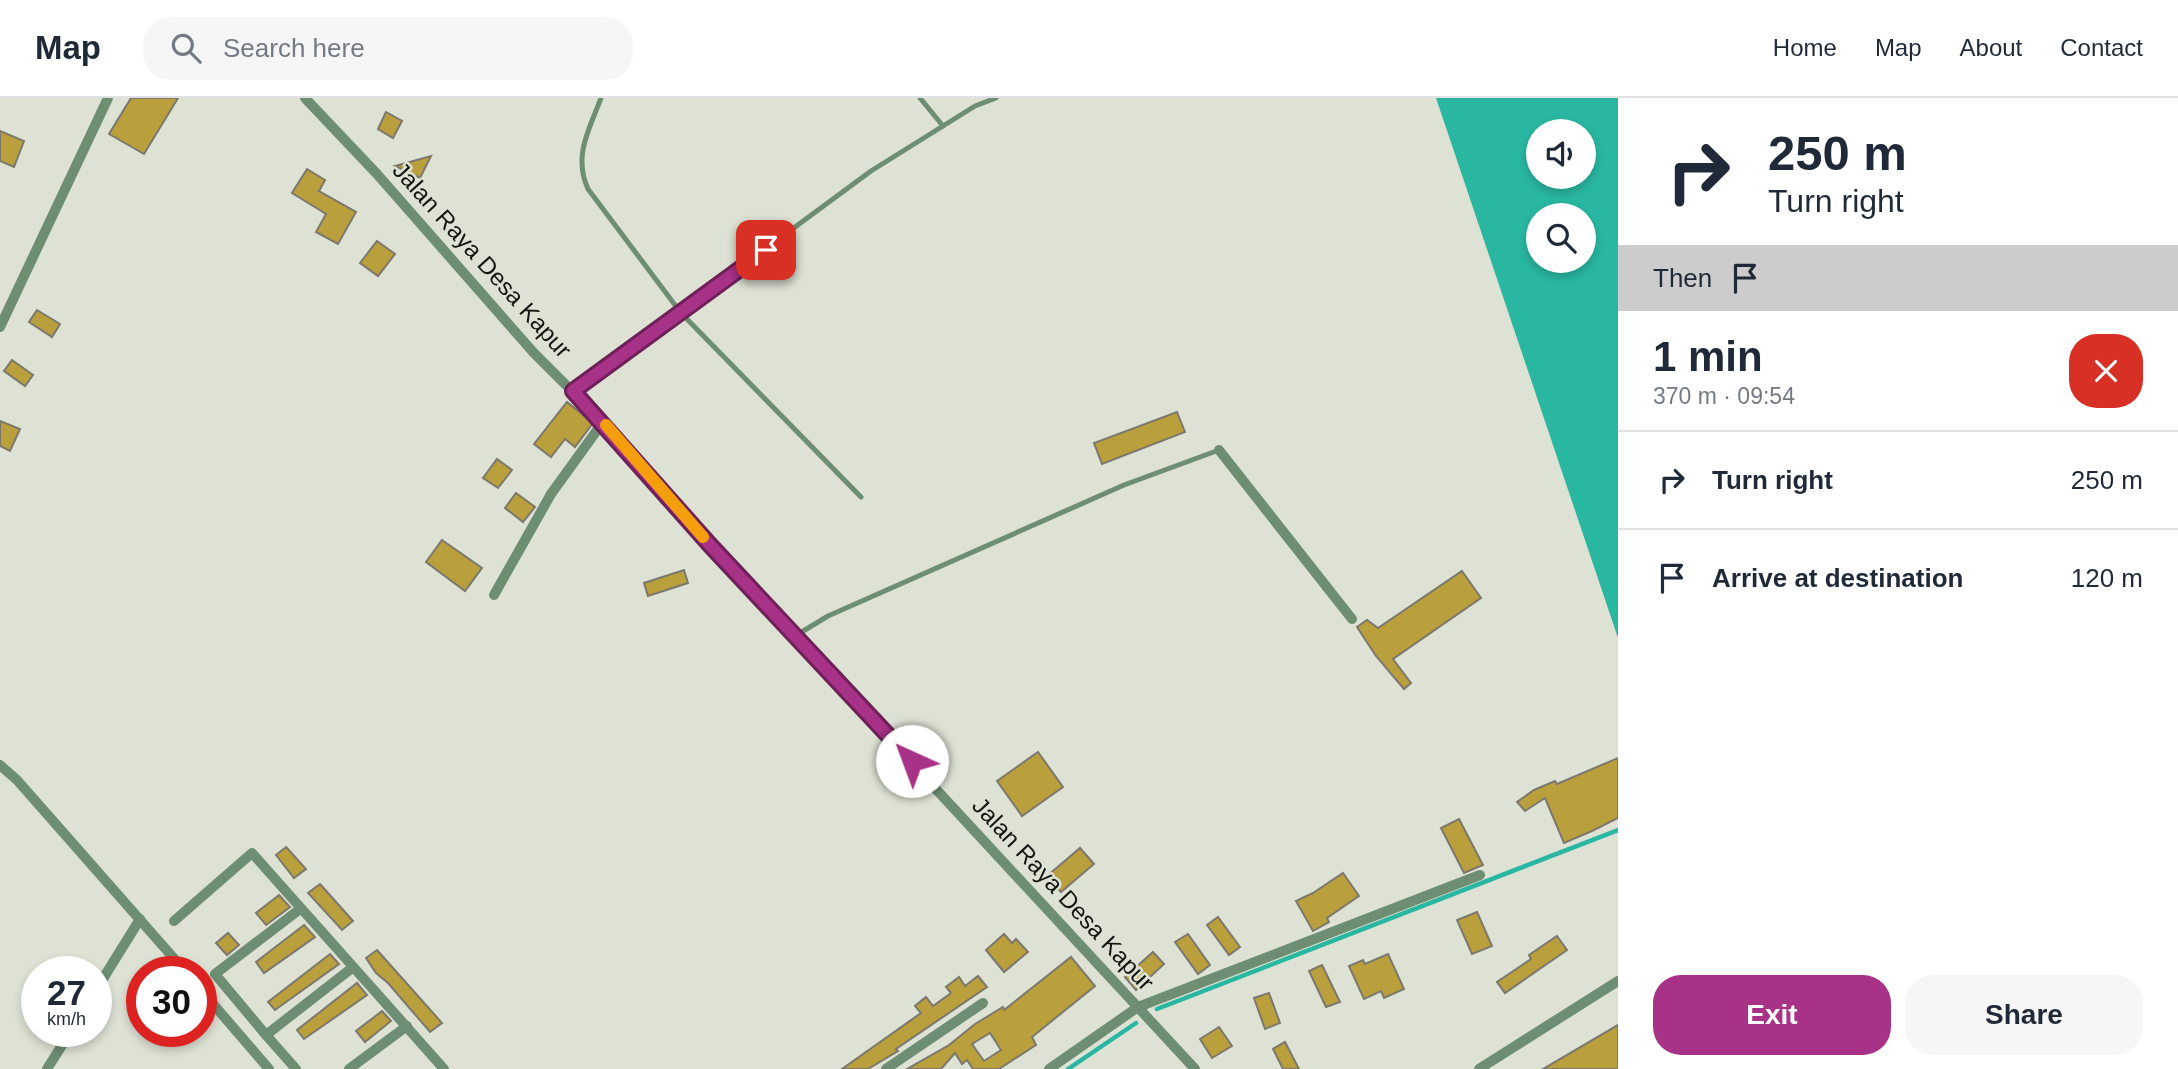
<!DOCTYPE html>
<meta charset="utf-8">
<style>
body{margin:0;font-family:Arial,sans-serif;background:#f6f6f7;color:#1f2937;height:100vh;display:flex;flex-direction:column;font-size:26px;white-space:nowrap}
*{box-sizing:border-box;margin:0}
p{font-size:23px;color:#747a83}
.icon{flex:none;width:38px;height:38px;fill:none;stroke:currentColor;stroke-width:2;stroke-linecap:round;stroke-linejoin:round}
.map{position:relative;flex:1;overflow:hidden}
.drawer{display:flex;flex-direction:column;background:#fff;width:560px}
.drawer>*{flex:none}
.hud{background:#fff;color:#1f2937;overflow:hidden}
.controls{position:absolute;left:1526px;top:21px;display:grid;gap:14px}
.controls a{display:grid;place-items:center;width:70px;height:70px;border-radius:50%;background:#fff;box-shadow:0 4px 10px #0003;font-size:35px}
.speed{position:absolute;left:21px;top:858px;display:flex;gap:14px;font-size:35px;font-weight:700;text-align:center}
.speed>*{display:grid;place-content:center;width:91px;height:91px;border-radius:50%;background:#fff;box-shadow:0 4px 10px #0003;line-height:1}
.speed small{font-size:18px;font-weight:400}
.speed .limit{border:10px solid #d22;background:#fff;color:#111}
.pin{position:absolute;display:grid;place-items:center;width:60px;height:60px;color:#fff;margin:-30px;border-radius:14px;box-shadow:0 4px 10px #0006}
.me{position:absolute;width:77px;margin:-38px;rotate:317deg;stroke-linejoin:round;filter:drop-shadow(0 0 5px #0008)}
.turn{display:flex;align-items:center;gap:24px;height:147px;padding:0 35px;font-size:32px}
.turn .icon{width:91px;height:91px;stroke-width:2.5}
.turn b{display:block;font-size:49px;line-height:60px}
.then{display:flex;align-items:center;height:66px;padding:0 35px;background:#0003;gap:14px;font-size:26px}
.round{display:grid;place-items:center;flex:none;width:74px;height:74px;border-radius:28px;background:#f6f6f7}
.head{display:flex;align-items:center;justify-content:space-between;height:119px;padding:0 35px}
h1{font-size:42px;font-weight:800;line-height:52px}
.action{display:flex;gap:14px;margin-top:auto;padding:14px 35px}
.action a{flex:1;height:80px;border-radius:28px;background:#a93289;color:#fff;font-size:28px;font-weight:800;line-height:80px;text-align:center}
.action a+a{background:#f6f6f7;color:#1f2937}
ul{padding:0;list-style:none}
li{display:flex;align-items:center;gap:21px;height:98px;padding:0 35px;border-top:2px solid #e0e1e3}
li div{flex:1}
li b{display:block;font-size:26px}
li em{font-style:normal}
header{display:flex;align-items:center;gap:42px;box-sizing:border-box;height:98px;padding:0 35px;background:#fff;border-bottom:2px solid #e0e1e3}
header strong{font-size:33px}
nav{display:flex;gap:38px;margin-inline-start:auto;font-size:24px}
.search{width:490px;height:63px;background:#f6f6f7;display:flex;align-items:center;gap:18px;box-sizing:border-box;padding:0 24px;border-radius:28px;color:#747a83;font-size:26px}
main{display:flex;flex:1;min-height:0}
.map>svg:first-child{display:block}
.water{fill:#29b7a1;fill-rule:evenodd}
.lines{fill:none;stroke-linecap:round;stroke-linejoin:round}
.stream{stroke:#29b7a1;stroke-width:4.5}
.building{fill:#ba9f3d;stroke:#7c786c;stroke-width:2;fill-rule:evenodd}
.lane{stroke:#6d8e73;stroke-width:5}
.street{stroke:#6d8e73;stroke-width:10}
.route-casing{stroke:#6e2059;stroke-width:18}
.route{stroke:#a93289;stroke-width:12}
.slow{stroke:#f59e0b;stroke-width:12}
.labels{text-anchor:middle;stroke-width:5;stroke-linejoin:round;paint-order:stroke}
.street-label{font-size:24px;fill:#131510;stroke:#dde2d4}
</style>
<header>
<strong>Map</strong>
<div class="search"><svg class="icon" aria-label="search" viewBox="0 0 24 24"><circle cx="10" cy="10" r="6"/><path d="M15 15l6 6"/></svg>Search here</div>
<nav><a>Home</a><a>Map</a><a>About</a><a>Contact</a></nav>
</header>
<main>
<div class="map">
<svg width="1618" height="971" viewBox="0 0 1618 971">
<rect width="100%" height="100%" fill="#dde2d4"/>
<path class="water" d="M1436,0H1618V540ZM1538,33H1584V79H1538ZM1538,117H1584V163H1538Z"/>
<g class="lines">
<g class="stream">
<polyline points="1157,911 1618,732"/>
<polyline points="1068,971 1136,925"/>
</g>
</g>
<g class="building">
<polygon points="131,0 178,0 144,56 109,36"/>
<polygon points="386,14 402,23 393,40 378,31"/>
<polygon points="0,33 24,43 14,69 0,63"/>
<polygon points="431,58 420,80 395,68"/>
<polygon points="307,71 325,82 319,93 356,114 338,146 316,134 326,116 292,95"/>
<polygon points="377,143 395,156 378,178 360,165"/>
<polygon points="37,212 60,226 52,239 29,224"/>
<polygon points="12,262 33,277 25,288 4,273"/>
<polygon points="567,304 593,325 575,349 565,341 551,359 534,346"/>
<polygon points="1177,314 1185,334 1102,366 1094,345"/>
<polygon points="0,323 20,331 10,353 0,348"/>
<polygon points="497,361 512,372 498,390 483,380"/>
<polygon points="516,395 535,409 523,424 505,410"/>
<polygon points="442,442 482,470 465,493 426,464"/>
<polygon points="684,472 688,485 648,498 644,485"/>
<polygon points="1462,473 1481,500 1393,561 1411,585 1404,591 1376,558 1357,529 1367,522 1378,530"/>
<polygon points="1038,654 1063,689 1022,718 997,683"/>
<polygon points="1618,660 1618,720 1592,733 1564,745 1545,700 1525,713 1517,704 1534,692 1555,683 1557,686"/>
<polygon points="1459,721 1483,767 1464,775 1441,730"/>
<polygon points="286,749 306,771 294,780 276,757"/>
<polygon points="1080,750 1094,766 1061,794 1047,778"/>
<polygon points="1343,775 1359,798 1327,820 1329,824 1313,833 1296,803 1313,795"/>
<polygon points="320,786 353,823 342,832 308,795"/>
<polygon points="279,797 290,809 266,827 256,815"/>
<polygon points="1477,814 1492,848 1472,856 1457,822"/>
<polygon points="1218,819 1240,849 1229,857 1207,827"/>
<polygon points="304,827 315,839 264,875 256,864"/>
<polygon points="228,835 239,847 227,857 216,845"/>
<polygon points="1004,836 1012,845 1016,841 1028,854 1004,874 986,852"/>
<polygon points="1188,836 1210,867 1198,876 1175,844"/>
<polygon points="1557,838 1567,852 1505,895 1497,884 1531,861 1529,857"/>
<polygon points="377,852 442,925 430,934 388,885 376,875 366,860"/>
<polygon points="1153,854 1164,866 1136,892 1125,879"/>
<polygon points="330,856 339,866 275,912 268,904"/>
<polygon points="1388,856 1404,891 1384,900 1381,893 1364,901 1349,868 1363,862 1365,866"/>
<path d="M1071,859L1095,888L1032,939L1036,947L999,971H973L967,962L962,966L955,955L941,971H907L949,947L975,926L1003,909L1004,912ZM990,935L1001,952L984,963L972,946Z"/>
<polygon points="1322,867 1340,904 1326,909 1309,873"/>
<polygon points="978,878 987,889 896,951 898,953 868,971 842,971 921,915 915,908 926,899 933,908 951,895 946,889 959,879 965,888"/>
<polygon points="357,885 367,897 304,941 297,932"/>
<polygon points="1269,895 1280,925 1265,931 1254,900"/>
<polygon points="382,913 391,923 365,944 356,933"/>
<polygon points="1618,927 1618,971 1543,971"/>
<polygon points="1219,929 1232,948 1212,960 1200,941"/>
<polygon points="1285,944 1299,971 1283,971 1273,951"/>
</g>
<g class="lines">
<g class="lane">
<path d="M601,0C589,32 573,58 588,91L681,215L861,399"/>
<polyline points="920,0 943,28"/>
<polyline points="573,293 871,73 975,8 996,0"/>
<polyline points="795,538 828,518 1124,387 1219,352"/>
</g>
<g class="street">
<polyline points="305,0 377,76 533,254 603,324 710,447 1195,971"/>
<polyline points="0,229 108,0"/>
<polyline points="1219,352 1352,521"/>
<polyline points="494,497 551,396 603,324"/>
<polyline points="0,667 17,682 185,873"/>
<polyline points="174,823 252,755 444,971"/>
<polyline points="96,892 140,821"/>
<polyline points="201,892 269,971"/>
<polyline points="266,937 215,876 300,811"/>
<polyline points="47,971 71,933"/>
<polyline points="296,971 266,937 352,870"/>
<polyline points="349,971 407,928"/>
<polyline points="886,971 983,905"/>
<polyline points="1049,971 1138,909 1480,777"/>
<polyline points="1479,971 1618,883"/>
</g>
</g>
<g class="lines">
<g class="route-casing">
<polyline id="route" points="766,152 573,293 710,447 912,663"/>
</g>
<use href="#route" class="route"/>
<polyline class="slow" points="606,327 703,439"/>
</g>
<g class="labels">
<g class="street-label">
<text transform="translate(482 162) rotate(48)" y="8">Jalan Raya Desa Kapur</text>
<text transform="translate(1063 796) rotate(47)" y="8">Jalan Raya Desa Kapur</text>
</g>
</g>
</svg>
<div class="controls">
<a><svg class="icon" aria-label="sound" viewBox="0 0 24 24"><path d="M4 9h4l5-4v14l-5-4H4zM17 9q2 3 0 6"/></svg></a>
<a><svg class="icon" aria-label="search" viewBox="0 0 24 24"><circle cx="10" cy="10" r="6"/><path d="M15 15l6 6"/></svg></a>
</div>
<div class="speed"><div>27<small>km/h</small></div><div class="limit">30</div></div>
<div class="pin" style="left:766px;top:152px;background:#d93025"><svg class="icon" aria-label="arrive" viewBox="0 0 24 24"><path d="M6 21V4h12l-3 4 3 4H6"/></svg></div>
<svg class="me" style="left:912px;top:663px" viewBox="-20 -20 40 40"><circle r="19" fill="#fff"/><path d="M0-13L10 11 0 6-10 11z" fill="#a93289"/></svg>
</div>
<section class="drawer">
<div class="hud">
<div class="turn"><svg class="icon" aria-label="right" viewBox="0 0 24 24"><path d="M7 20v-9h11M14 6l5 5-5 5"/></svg><div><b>250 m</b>Turn right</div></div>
<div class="then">Then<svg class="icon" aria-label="arrive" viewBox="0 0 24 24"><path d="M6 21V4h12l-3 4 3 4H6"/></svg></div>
</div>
<div class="head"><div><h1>1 min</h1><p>370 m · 09:54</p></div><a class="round" style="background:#d93025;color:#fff"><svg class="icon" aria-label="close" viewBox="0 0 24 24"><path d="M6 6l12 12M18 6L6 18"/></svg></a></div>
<ul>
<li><svg class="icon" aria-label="right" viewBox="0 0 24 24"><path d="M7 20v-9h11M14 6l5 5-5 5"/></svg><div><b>Turn right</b></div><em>250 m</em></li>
<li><svg class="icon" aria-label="arrive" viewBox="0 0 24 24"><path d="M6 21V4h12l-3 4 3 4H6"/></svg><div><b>Arrive at destination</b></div><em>120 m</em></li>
</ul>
<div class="action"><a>Exit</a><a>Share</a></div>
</section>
</main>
